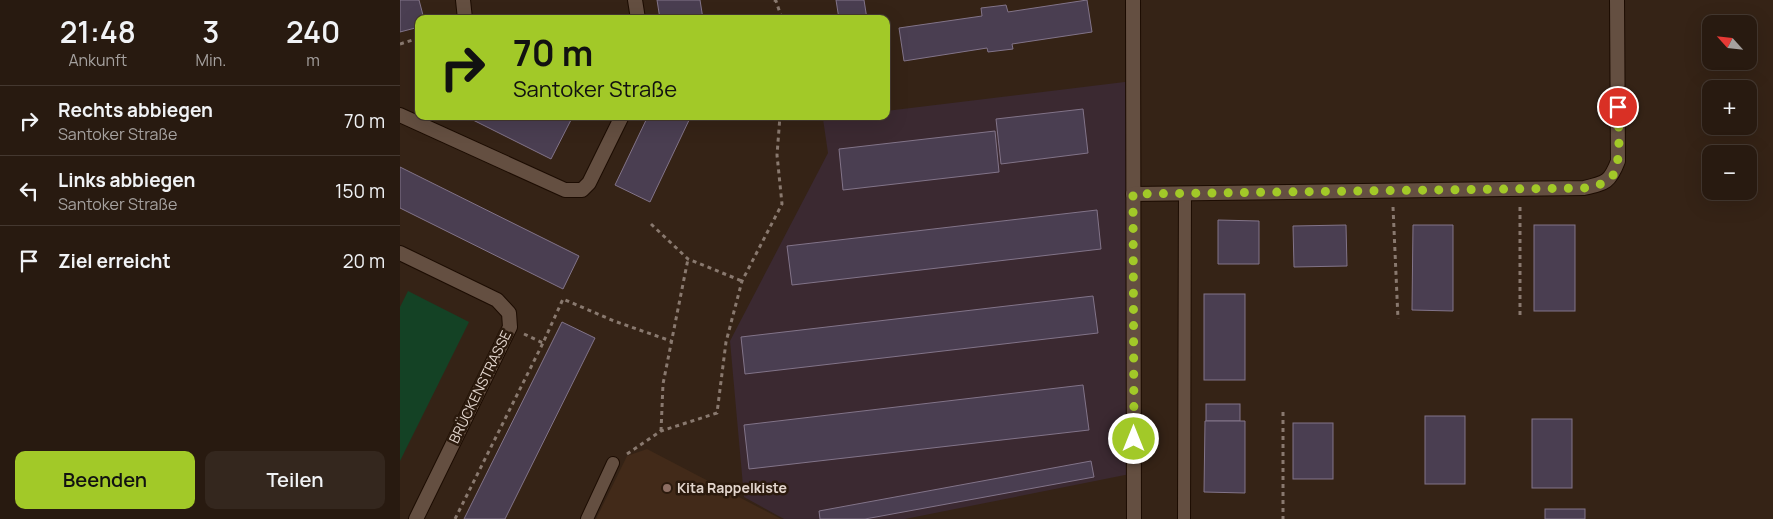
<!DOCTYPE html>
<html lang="de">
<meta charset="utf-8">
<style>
body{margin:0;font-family:Manrope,sans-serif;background:#34271e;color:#f1f3f6;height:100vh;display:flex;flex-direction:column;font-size:19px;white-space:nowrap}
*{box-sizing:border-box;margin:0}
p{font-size:16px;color:#a5a19f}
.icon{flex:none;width:28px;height:28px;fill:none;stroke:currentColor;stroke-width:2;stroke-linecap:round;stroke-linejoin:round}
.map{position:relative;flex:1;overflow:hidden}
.panel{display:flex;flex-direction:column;background:#281a10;width:400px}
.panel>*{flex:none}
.top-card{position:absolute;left:15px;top:15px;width:475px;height:105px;border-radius:10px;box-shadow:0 5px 20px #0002,0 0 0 1px #443830;background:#a2c928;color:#111;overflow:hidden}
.needle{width:32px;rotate:297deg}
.buttons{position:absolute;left:1302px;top:15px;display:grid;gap:10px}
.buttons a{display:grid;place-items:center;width:55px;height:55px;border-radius:10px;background:#281a10;box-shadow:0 5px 20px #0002,0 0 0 1px #443830;font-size:25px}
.pin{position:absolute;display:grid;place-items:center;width:42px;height:42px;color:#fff;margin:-21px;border:2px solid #fff;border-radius:50%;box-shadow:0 1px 5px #0007}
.me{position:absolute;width:55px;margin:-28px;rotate:0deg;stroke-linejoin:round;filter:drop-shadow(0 0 4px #0008)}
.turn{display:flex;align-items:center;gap:18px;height:105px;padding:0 15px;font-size:22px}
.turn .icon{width:65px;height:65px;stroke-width:2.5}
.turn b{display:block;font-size:35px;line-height:42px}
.eta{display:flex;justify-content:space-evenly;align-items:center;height:85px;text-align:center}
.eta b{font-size:30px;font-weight:600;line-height:35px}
.primary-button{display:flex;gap:10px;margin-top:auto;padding:10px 15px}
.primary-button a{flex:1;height:58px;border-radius:10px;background:#a2c928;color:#111;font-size:20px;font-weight:600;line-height:58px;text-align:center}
.primary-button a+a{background:#34271e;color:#f1f3f6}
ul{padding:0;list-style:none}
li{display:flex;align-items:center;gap:15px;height:70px;padding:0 15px;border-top:1px solid #443830}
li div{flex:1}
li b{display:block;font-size:19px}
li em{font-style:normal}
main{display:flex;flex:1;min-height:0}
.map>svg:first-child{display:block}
.built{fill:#422a19}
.industrial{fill:#3b2931}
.green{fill:#144225}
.building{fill:#4a3e51;stroke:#827489}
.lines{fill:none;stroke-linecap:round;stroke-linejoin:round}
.service-casing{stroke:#1c0c02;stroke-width:14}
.minor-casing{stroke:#1c0c02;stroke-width:16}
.path{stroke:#89796f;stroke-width:3;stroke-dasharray:4 4;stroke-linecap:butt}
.service{stroke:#644f41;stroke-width:12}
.minor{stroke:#644f41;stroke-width:14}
.route{stroke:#a2c928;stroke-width:9;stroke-dasharray:0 16.2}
.education-dot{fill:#8d6e63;stroke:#2b1a0d;stroke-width:2}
.labels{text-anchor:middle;stroke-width:5;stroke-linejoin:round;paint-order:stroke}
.street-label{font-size:14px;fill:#e3d6ce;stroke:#2b1a0d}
.poi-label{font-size:14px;font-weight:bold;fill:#e3d6ce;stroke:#2b1a0d;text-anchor:start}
</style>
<main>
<section class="panel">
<div class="eta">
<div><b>21:48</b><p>Ankunft</p></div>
<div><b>3</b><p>Min.</p></div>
<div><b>240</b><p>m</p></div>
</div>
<ul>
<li><svg class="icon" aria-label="right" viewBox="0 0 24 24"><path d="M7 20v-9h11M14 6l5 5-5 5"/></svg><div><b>Rechts abbiegen</b><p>Santoker Straße</p></div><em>70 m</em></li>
<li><svg class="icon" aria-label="left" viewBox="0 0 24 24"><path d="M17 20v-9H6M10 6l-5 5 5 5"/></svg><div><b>Links abbiegen</b><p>Santoker Straße</p></div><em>150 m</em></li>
<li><svg class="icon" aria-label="arrive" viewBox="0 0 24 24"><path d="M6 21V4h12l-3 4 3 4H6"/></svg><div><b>Ziel erreicht</b></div><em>20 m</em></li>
</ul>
<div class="primary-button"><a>Beenden</a><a>Teilen</a></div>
</section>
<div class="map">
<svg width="1373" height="519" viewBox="0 0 1373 519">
<rect width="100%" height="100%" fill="#352316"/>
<polygon class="built" points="247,449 381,519 196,519 227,456"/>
<polygon class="industrial" points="741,80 740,472 505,519 384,519 344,497 330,341 428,153 423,119 446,116 486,116 486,111"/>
<polygon class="green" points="8,291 69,322 0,461 0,307"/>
<g class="building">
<polygon points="0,0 19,0 24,19 19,19 19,27 0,32"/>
<polygon points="257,0 300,0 303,19 260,19"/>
<polygon points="436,0 464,0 467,19 439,19"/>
<polygon points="687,0 692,32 612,44 613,49 588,52 587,48 504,61 499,28 582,16 581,8 606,5 608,12"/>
<polygon points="683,109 688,153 601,164 596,119"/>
<polygon points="65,116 164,116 171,120 151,159"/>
<polygon points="248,116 291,116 250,202 215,185"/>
<polygon points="595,131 599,172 443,190 439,149"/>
<polygon points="0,167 179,256 163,289 0,208"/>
<polygon points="697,210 701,249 392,285 387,246"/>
<polygon points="818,220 859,221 859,264 818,264"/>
<polygon points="946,225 947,266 894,267 893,226"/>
<polygon points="1013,225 1053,225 1053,311 1012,310"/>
<rect x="1134" y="225" width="41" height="86"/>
<rect x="804" y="294" width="41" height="86"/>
<polygon points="693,296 698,333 345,374 341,337"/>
<polygon points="162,322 195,338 105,519 64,519"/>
<polygon points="683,385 689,430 349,469 344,425"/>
<rect x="806" y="404" width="34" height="17"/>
<rect x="1025" y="416" width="40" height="68"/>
<rect x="1132" y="419" width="40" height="69"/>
<polygon points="805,421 845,421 845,493 804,492"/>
<rect x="893" y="423" width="40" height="56"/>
<polygon points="691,461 694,477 465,519 420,519 419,511"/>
<rect x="1145" y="509" width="40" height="10"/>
</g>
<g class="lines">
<g class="service-casing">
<g id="service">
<polyline points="187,519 213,463"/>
<polyline points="784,519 785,193"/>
</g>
</g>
<g class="minor-casing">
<g id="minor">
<polyline points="63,0 65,19"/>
<polyline points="235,0 238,19"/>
<polyline points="733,0 734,519"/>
<polyline points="0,115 165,190 182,190 189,183 222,116"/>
<path d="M733,194L1184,188C1206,183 1210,182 1218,161L1217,0"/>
<polyline points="0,253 97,300 109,313 110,327 16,519"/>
</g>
</g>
<g class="path">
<polyline points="374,0 376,1 382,19"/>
<polyline points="0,44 19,38"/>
<polyline points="993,207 998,319"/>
<polyline points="1120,207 1120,319"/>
<polyline points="251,224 288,259 342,281"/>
<polyline points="124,334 143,343 163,299 214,321 271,341"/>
<polyline points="883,412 883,519"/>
<polyline points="261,431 263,384 288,259"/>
<polyline points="227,454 261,431 317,413 326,342 342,281 382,204 377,155 380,116"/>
<polyline points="55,519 143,343"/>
</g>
<use href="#service" class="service"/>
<use href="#minor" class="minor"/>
</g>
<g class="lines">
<path class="route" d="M734,439L733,194L1184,188C1194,186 1202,185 1210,179C1223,167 1218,125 1218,107"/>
</g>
<circle class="education-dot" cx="267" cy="488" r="5"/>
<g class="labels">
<g class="street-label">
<text transform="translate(80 387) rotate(-64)" y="5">BRÜCKENSTRASSE</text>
</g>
<g class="poi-label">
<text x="277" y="493">Kita Rappelkiste</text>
</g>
</g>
</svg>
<div class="buttons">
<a><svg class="needle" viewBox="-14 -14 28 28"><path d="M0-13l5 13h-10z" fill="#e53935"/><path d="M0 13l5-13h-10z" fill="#a5a19f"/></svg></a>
<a>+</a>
<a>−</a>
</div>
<div class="pin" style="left:1218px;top:107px;background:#d93025"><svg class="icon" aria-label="arrive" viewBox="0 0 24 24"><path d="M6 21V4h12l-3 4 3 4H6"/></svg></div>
<svg class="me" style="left:734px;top:439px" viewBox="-20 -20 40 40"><circle r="17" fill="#a2c928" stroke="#fff" stroke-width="3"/><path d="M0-11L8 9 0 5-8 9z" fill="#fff"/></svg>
<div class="top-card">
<div class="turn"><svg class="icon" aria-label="right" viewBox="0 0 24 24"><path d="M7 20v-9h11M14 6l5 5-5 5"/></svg><div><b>70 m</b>Santoker Straße</div></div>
</div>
</div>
</main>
